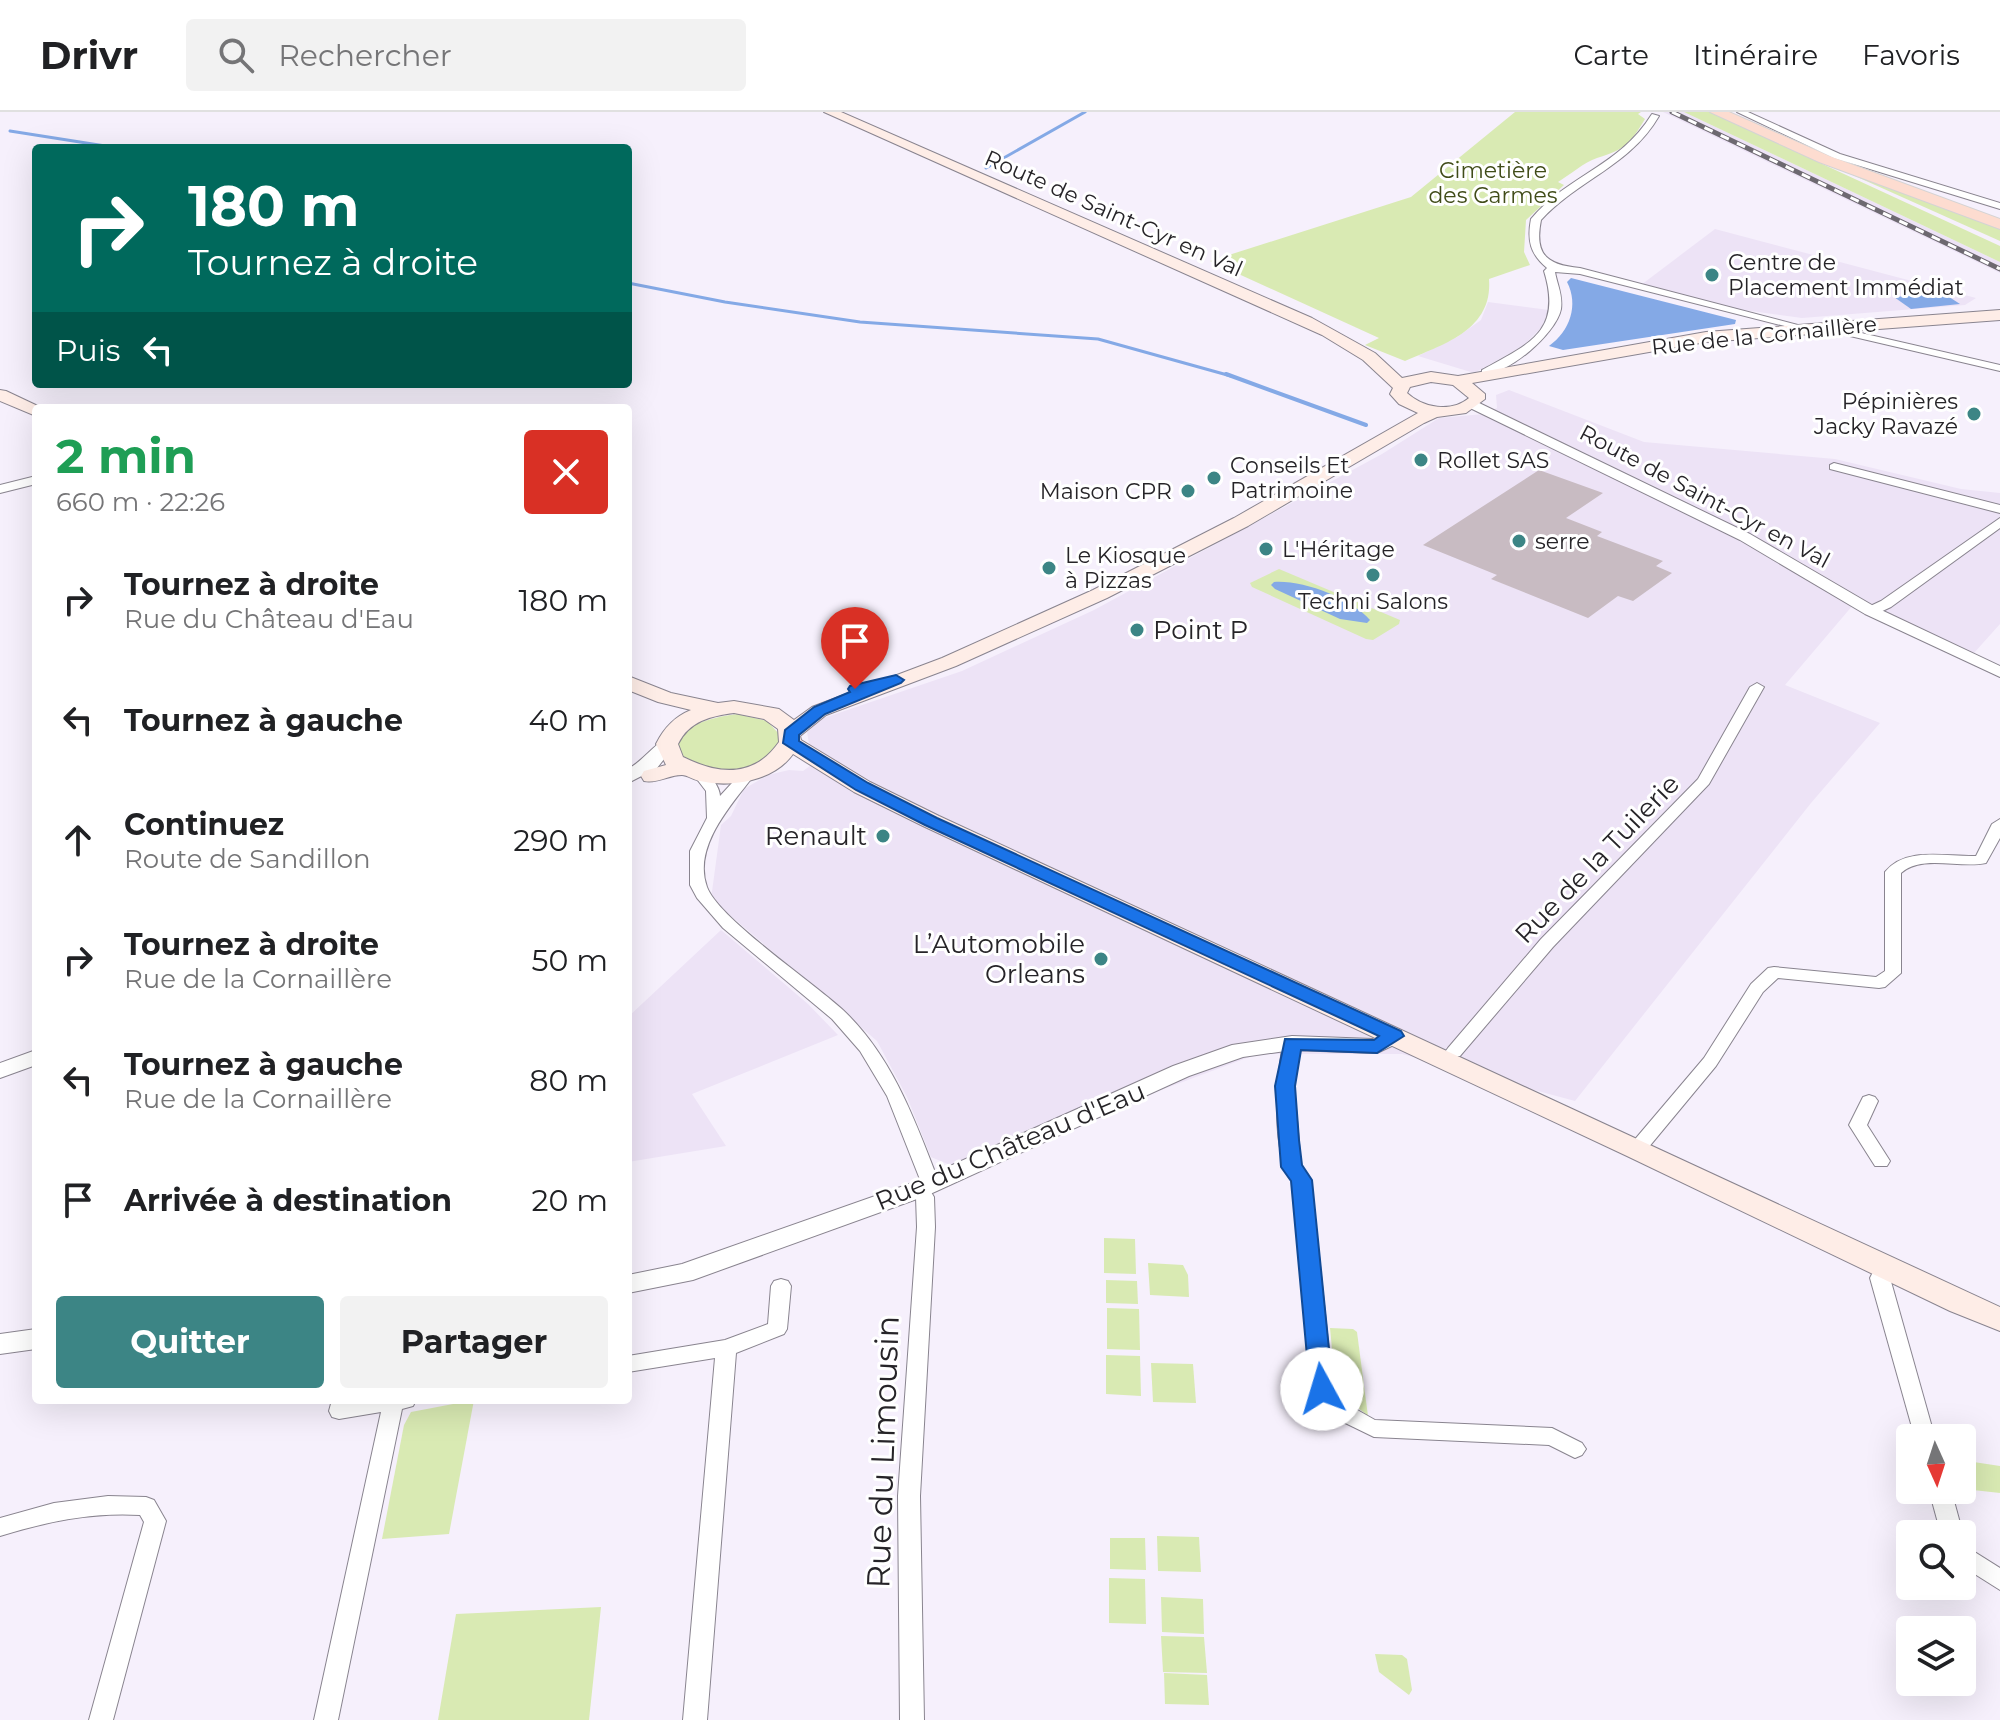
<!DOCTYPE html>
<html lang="fr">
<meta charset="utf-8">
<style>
body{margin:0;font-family:Montserrat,sans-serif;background:#f2f2f2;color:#202124;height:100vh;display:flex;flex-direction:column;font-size:30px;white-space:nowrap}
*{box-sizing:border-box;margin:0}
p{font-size:26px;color:#757577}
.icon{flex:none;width:44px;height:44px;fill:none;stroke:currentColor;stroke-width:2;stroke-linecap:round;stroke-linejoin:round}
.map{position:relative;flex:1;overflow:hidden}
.side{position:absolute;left:32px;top:292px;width:600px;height:1000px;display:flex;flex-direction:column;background:#fff;border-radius:8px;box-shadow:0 8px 32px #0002}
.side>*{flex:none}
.banner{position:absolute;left:32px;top:32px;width:600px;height:244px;border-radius:8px;box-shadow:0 8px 32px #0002;background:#00695c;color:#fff;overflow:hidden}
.needle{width:52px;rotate:177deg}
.buttons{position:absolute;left:1896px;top:1312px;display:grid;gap:16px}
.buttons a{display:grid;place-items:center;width:80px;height:80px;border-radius:8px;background:#fff;box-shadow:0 8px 32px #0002;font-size:40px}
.pin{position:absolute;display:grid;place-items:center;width:68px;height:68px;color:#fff;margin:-82px -34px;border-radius:50% 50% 50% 0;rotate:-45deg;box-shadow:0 0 8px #0007}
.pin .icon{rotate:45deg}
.me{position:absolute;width:88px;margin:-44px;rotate:354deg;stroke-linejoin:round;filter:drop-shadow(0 0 6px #0008)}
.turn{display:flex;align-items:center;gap:28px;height:168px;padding:0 24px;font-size:36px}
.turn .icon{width:104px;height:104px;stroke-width:2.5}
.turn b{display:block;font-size:56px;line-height:68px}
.then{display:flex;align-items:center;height:76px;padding:0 24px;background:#0003;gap:16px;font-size:30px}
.round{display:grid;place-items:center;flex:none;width:84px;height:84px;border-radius:8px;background:#f2f2f2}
.summary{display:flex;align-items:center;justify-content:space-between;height:136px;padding:0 24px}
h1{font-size:48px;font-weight:700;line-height:60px;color:#1e9e55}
.action{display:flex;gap:16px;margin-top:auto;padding:16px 24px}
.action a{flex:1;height:92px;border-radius:8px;background:#3c8585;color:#fff;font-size:32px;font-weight:700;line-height:92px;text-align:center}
.action a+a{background:#f2f2f2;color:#202124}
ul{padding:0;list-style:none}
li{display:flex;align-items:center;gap:24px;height:120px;padding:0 24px}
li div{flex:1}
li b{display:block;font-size:30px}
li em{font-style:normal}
header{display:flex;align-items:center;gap:48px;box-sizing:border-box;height:112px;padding:0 40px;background:#fff;border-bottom:2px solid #e0e0e0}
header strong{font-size:38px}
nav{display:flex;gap:44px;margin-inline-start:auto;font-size:28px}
.search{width:560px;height:72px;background:#f2f2f2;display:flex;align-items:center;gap:20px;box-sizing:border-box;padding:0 28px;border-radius:8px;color:#757577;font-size:30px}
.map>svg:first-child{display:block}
.built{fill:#ede3f6}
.green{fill:#d9eab3}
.water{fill:#84a9e6}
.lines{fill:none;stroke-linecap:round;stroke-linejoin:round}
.stream-far1{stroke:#84a9e6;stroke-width:3}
.stream{stroke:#84a9e6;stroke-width:4}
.building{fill:#c8bbc2}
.minor-casing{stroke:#89848f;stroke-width:2}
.tertiary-casing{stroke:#89848f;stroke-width:2}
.secondary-casing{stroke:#89848f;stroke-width:2}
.primary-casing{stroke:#d4d3d4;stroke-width:2}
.minor{fill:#fff;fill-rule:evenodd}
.tertiary{fill:#fff;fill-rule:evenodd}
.secondary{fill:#feede7;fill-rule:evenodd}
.primary{fill:#fddcd0;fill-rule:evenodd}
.rail-casing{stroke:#6d6970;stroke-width:5}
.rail{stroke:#fff;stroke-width:3;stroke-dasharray:9;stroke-linecap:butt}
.route{fill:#1a73e8;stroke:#114b97;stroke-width:2}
.poi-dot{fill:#3c8585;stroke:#fff;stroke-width:3}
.labels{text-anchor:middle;stroke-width:6;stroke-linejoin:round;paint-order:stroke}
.far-park-label{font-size:22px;fill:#404c18;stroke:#fff}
.far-street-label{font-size:22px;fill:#262428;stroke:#fff}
.far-poi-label{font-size:22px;fill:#262428;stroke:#fff;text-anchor:start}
.poi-label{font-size:26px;fill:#262428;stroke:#fff;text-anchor:end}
.street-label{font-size:26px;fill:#262428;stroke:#fff}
.near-street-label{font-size:32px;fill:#262428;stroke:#fff}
</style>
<header>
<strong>Drivr</strong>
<div class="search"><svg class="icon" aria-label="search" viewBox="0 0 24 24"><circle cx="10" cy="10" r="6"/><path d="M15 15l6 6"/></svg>Rechercher</div>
<nav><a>Carte</a><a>Itinéraire</a><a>Favoris</a></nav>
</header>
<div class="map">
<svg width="2000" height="1608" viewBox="0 0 2000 1608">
<rect width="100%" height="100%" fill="#f6f0fc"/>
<g class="built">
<polygon points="1663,0 1684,0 2000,150 2000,161"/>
<polygon points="1715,117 1976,186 1965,193 1802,206 1729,196 1641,173"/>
<polygon points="1488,190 1549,198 1541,216 1523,234 1474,261 1418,244 1457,225 1481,208"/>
<polygon points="1509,278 1644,330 1835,347 1961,377 2000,381 2000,512 1974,541 1853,493 1785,573 1880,611 1811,691 1575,989 1402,942 1272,942 1252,944 955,1055 931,1045 907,985 877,929 711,787 721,713 731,704 744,677 768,663 789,658 803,659 825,643 809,632 807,620 818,608 962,559 1094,498 1382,342 1439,306 1484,302 1497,296 1496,283"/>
<polygon points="721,818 808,892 838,923 692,982 726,1034 628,1050 628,905"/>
</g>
<g class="green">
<path d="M1515,0H1641L1638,2L1645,7C1630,32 1624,38 1597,46C1584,50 1570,63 1558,70L1564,73L1526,108L1524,140L1530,153L1489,167C1493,218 1444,232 1405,249L1365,233L1379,226L1210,149L1411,85Z"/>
<polygon points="1684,0 1710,0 2000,134 2000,150"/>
<polygon points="1826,51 2000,115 2000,129"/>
<polygon points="1279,457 1400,508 1399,512 1373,528 1366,527 1252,475 1250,471"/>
<path d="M737,602L767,609L782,625L781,635C776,640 770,648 763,652C746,661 691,662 680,643C664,614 720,604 737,602Z"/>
<polygon points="1104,1126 1135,1127 1136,1162 1104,1161"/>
<polygon points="1148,1151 1183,1153 1188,1163 1189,1185 1150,1183"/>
<polygon points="1106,1168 1137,1169 1138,1192 1106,1191"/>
<polygon points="1107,1196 1139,1197 1140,1238 1107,1237"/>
<polygon points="1330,1216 1353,1217 1357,1220 1368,1304 1336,1278"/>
<polygon points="1106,1243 1140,1244 1141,1284 1106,1282"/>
<polygon points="1151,1251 1193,1252 1196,1291 1153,1290"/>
<polygon points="474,1288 449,1422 382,1427 404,1313 411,1300"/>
<polygon points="1967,1349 2000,1354 2000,1381 1973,1378"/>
<polygon points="1157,1424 1199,1425 1201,1460 1158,1459"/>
<polygon points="1110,1426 1145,1426 1146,1458 1110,1457"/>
<polygon points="1109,1466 1145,1467 1146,1512 1109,1511"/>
<polygon points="1161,1485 1203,1487 1204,1522 1162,1520"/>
<polygon points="601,1495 589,1608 438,1608 456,1502"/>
<polygon points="1161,1524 1204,1525 1207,1561 1163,1560"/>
<polygon points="1375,1542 1402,1543 1407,1547 1412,1578 1409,1583 1379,1560"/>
<polygon points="1164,1561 1207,1563 1209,1593 1165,1592"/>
</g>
<g class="water">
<path d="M1571,166L1736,208L1735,212L1563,238L1549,234C1570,219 1579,193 1567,170Z"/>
<polygon points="1943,181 1960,192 1911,197 1894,185"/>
<path d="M1274,470C1304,468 1350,486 1370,508L1367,511L1340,507L1275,477L1271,473Z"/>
</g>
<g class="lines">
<g class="stream-far1">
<polyline points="10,19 118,36"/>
<polyline points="986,56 1085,0"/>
<polyline points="628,171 725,190 860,210 1098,227 1231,264"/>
</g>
<polyline class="stream" points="1226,262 1366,313"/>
</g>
<polygon class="building" points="1539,358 1603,381 1566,406 1602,420 1597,424 1663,449 1656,454 1672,461 1633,489 1618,484 1588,506 1491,467 1497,463 1423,433"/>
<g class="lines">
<g class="minor-casing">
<g id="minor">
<polygon points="1737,0 1748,0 1840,42 2000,91 2000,97 1834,46"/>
<path d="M1652,2L1659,4C1630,54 1579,67 1541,108C1534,143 1547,153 1580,156L1813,217L1808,220L1580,162L1555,160C1557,172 1563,183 1561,197C1556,222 1507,264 1482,262V258C1529,232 1563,220 1544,159L1547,156C1530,142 1527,128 1531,107C1569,62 1619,55 1652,2Z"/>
<polygon points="1840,212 1857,220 2000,253 2000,259 1850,224 1836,217 1836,213"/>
<polygon points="1834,351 2000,393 2000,401 1830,357 1830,353"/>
<polygon points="36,364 36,372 0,381 0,373"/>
<polygon points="2000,406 2000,416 1891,495 1876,502 1866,502 1866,496 1881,489"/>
<polygon points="1757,571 1764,575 1709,672 1553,835 1460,944 1448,944 1445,940 1448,936 1541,827 1698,667 1750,575"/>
<path d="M700,658C709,660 720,675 720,684L743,659L748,658L755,662C733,691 692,734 707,775C718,806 814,871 843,898C893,945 916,1011 940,1073L938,1078L931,1080L934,1085L935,1115L920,1384L924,1608H900L898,1384L917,1115L916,1085L911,1077L913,1072L921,1070L887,984L860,939L832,907L723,816L697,786L690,773V739L707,706L706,679L693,662Z"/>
<path d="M2000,707V726L1986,751C1960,757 1922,742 1901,761V861L1885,875L1879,876L1778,866L1763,880L1716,954L1643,1042H1631L1628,1037L1631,1032L1704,946L1751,872L1768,856L1774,855L1876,865L1885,859V760C1906,734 1946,745 1976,744L1992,712Z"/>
<path d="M1292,925L1301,931L1294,974L1301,1054L1311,1068L1333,1278L1352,1295L1375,1308L1552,1316L1582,1331L1586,1337L1582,1343L1575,1346L1549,1333L1374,1325L1337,1307L1324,1296L1312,1277L1293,1069C1270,1040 1277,967 1283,931Z"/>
<polygon points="1869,983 1875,985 1878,989 1867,1013 1890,1049 1887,1054 1875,1054 1849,1013 1863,985"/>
<polygon points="1885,1148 1892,1150 1895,1155 1890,1166 1935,1326 1915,1326 1870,1166 1878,1150"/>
<polygon points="781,1167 788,1169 791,1174 787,1217 784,1222 736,1241 707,1608 683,1608 715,1246 628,1260 628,1244 725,1228 768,1212 771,1174 774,1169"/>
<polygon points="332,1288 416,1288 413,1294 402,1297 338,1608 314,1608 381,1300 339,1307 332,1305 329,1299"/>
<polygon points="1929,1378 1951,1378 1963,1422 1962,1424 1941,1422"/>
<path d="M108,1384L146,1385L154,1388L166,1409L113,1608H89L144,1410L140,1403C91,1400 46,1410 0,1424V1406L54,1391Z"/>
<polygon points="1962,1432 2000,1456 2000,1478 1962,1454"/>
</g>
</g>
<g class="tertiary-casing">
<g id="tertiary">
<polygon points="1473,288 1750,422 1877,496 2000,554 2000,565 1865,502 1740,428 1468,295 1468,289"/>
<path d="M667,627L676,632L657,656L628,671V657C643,649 656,630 667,627Z"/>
<polygon points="1394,917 1402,919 1405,924 1402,929 1377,941 1292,938 1243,945 1189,964 928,1083 693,1168 628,1181 628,1163 682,1152 912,1071 1173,954 1232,933 1292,924 1373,927"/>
<polygon points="36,938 36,953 0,966 0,951"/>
<polygon points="36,1217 36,1237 0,1242 0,1222"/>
</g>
</g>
<g class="secondary-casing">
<g id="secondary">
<path d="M824,0H841L1312,206L1375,241L1402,266L1431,260L1458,264L1706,220L2000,198V208L1706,230L1472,271L1485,282V287L1466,301L1437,305L1424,311L1248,414L1107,486L956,554L826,603L800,624L801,628L870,670L939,704L2000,1195V1219L1950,1199L1627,1044L923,714L854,680L793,642C774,669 731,676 700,669C694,668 687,663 682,663C668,663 658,672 644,669L641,664L644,659L666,653L656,632C664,616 674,605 691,598L658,590L628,578V564L671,581L718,591L734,589L779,597L794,608L812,595L942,546L1093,478L1234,406L1418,301L1399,292L1390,282L1393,276L1363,248L1322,223ZM1431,270L1453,273L1469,286C1451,301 1423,296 1407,281L1410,275ZM734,601L764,607L778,617L779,630C754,666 719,663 683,645L678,632C689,609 711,604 734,601Z"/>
<polygon points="0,278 6,279 42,296 36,296 36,304 0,289"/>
</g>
</g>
<g class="primary-casing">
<polygon id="primary" points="1710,0 1729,0 1829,44 2000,107 2000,117 1819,50"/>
</g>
<use href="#minor" class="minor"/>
<use href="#tertiary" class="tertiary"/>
<use href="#secondary" class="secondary"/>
<use href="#primary" class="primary"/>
<g class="rail-casing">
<polyline id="rail" points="1672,0 2000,157"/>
</g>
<use href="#rail" class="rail"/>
</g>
<polygon class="route" points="896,563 904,568 901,571 825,602 799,623 799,629 868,671 937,706 1401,919 1404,924 1377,941 1301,938 1295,974 1299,1028 1302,1053 1312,1068 1333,1277 1330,1284 1322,1287 1314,1284 1310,1277 1291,1069 1281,1055 1275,974 1285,927 1374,928 1379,924 925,713 856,678 783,631 785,618 814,595 850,580 848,577 850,574"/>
<g class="poi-dot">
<circle cx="1712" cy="163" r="8"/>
<circle cx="1974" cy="302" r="8"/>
<circle cx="1421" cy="348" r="8"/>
<circle cx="1214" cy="366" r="8"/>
<circle cx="1188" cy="379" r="8"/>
<circle cx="1519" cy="429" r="8"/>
<circle cx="1266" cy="437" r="8"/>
<circle cx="1049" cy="456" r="8"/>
<circle cx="1373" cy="463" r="8"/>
<circle cx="1137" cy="518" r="8"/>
<circle cx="883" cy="724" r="8"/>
<circle cx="1101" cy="847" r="8"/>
</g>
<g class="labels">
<g class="far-park-label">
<text x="1493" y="66">Cimetière<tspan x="1493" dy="25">des Carmes</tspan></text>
</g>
<g class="far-street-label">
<text transform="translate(1114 101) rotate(24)" y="8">Route de Saint-Cyr en Val</text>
<text transform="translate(1764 223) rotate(-6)" y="8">Rue de la Cornaillère</text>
<text transform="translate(1705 384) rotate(28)" y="8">Route de Saint-Cyr en Val</text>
</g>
<g class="far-poi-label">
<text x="1728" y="158">Centre de<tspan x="1728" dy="25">Placement Immédiat</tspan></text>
<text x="1958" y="297" text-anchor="end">Pépinières<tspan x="1958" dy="25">Jacky Ravazé</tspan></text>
<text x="1437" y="356">Rollet SAS</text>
<text x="1230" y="361">Conseils Et<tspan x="1230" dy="25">Patrimoine</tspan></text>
<text x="1172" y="387" text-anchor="end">Maison CPR</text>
<text x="1535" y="437">serre</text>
<text x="1282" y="445">L'Héritage</text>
<text x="1065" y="451">Le Kiosque<tspan x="1065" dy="25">à Pizzas</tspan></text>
<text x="1373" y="497" text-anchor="middle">Techni Salons</text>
</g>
<g class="poi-label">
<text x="1153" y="527" text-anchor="start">Point P</text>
<text x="867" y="733">Renault</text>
<text x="1085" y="841">L’Automobile<tspan x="1085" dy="30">Orleans</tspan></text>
</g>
<g class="street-label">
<text transform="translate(1597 747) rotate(-46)" y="9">Rue de la Tuilerie</text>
<text transform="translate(1010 1034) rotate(-23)" y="9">Rue du Château d'Eau</text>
</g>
<g class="near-street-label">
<text transform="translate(883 1340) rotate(-88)" y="11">Rue du Limousin</text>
</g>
</g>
</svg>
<div class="buttons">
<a><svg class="needle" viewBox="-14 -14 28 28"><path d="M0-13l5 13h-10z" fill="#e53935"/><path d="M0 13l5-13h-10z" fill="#757577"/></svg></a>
<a><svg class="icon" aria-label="search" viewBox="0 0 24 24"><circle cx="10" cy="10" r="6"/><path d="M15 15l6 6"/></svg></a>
<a><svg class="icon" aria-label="layers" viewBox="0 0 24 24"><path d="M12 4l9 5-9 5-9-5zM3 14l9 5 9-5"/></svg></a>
</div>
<div class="pin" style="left:855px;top:577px;background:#d93025"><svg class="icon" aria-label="arrive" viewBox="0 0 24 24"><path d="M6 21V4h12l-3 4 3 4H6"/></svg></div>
<svg class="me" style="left:1322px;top:1277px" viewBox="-20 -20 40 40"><circle r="19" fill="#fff"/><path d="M0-13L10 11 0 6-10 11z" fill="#1a73e8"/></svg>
<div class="banner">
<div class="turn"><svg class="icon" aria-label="right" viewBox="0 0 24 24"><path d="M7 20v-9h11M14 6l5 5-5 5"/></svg><div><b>180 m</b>Tournez à droite</div></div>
<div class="then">Puis<svg class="icon" aria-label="left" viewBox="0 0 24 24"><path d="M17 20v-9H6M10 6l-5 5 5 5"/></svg></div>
</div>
<section class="side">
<div class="summary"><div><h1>2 min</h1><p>660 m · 22:26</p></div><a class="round" style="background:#d93025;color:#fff"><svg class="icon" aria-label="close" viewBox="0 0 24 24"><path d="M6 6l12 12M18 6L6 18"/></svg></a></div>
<ul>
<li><svg class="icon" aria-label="right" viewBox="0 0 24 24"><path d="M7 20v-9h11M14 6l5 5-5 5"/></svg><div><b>Tournez à droite</b><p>Rue du Château d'Eau</p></div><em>180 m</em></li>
<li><svg class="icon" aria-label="left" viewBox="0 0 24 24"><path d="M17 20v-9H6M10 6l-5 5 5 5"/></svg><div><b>Tournez à gauche</b></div><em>40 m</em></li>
<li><svg class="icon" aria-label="ahead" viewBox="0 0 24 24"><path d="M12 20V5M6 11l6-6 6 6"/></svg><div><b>Continuez</b><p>Route de Sandillon</p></div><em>290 m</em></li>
<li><svg class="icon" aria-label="right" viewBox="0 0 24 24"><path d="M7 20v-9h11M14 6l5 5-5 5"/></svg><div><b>Tournez à droite</b><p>Rue de la Cornaillère</p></div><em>50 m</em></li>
<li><svg class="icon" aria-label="left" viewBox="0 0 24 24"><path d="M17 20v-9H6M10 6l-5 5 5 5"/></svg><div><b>Tournez à gauche</b><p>Rue de la Cornaillère</p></div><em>80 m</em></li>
<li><svg class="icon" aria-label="arrive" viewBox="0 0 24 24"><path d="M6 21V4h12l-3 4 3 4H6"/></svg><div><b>Arrivée à destination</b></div><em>20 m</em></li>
</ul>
<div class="action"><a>Quitter</a><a>Partager</a></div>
</section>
</div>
